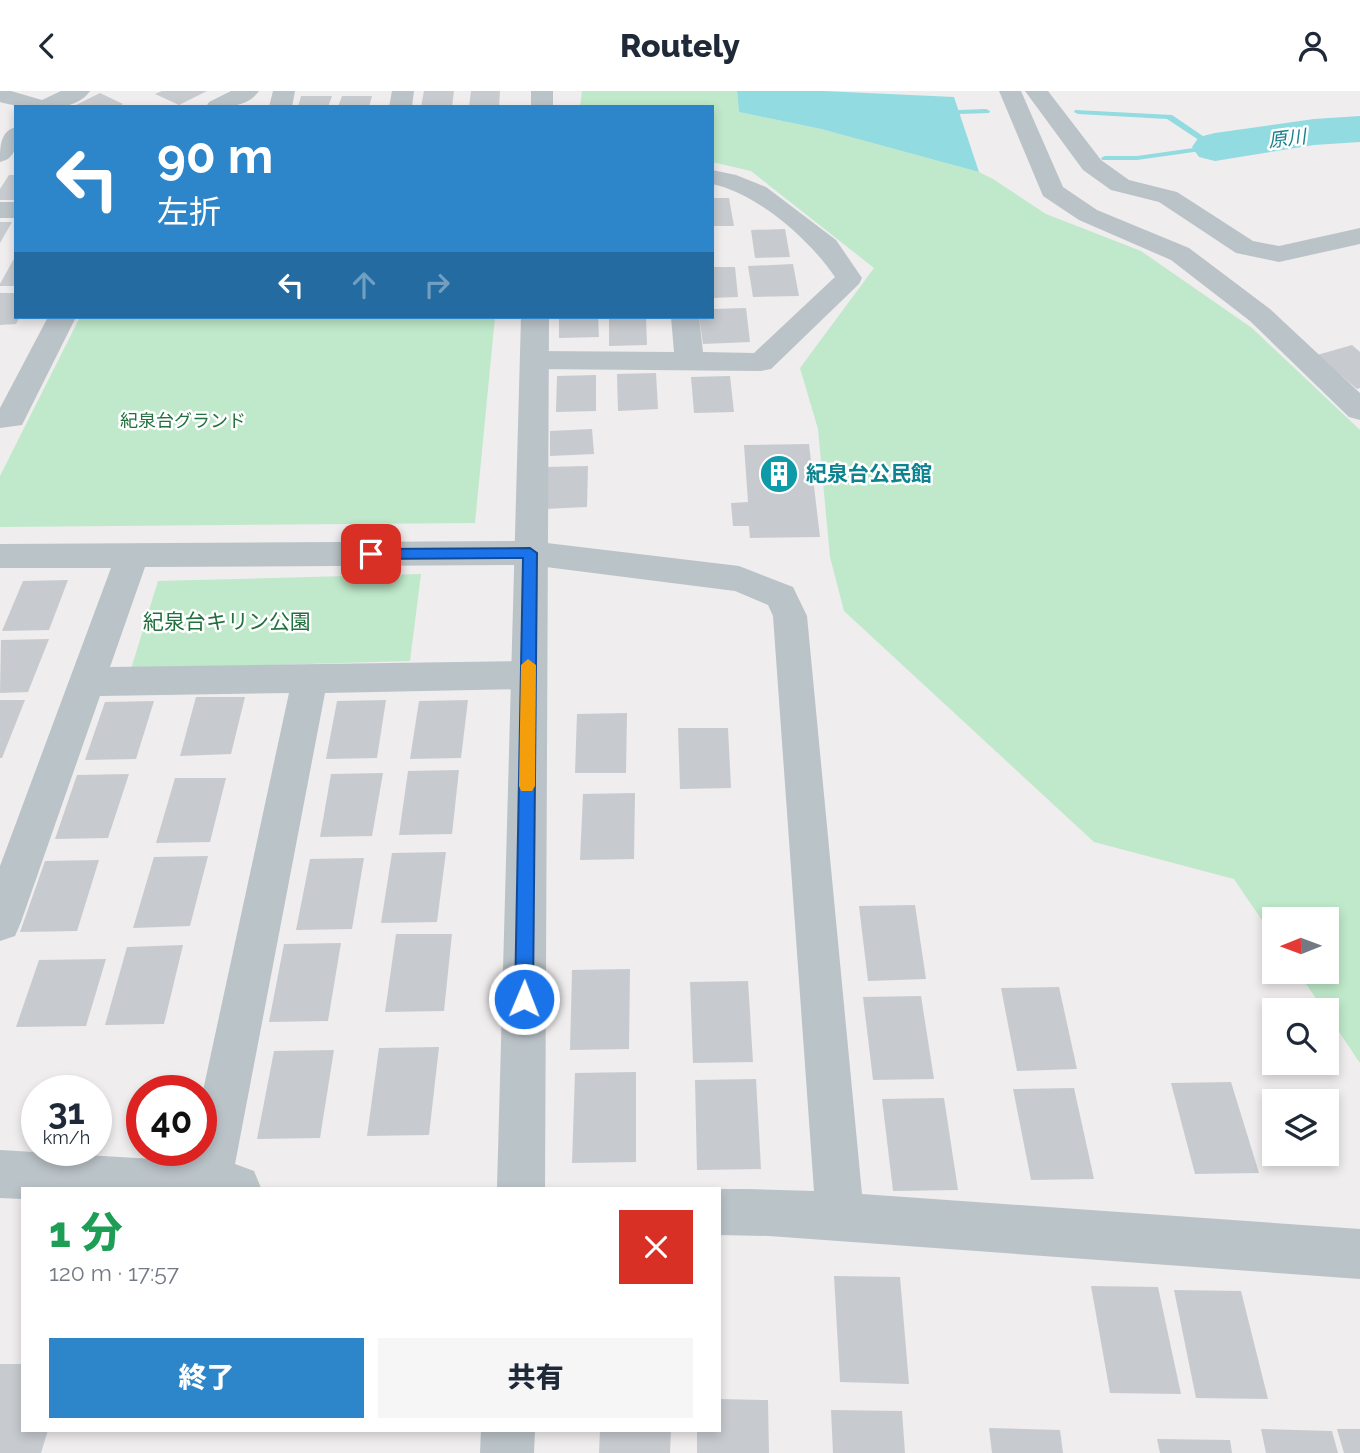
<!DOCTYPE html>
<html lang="ja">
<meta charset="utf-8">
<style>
body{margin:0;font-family:Raleway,"Noto Sans JP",sans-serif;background:#f6f6f7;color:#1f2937;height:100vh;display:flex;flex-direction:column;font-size:26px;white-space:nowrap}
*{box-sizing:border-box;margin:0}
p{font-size:23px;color:#747a83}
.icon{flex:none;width:38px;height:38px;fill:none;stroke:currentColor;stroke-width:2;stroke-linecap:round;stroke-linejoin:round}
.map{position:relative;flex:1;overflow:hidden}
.details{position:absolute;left:21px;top:1096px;width:700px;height:245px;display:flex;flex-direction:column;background:#fff;border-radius:0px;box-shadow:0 4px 10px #0003}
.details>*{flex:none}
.guide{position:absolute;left:14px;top:14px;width:700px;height:214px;border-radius:0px;box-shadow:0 4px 10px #0003;background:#2d86ca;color:#fff;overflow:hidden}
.needle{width:46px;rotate:269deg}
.fabs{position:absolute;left:1262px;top:816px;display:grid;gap:14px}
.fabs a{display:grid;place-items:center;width:77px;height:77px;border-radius:0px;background:#fff;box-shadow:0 4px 10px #0003;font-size:35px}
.speed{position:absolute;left:21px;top:984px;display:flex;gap:14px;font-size:35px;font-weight:700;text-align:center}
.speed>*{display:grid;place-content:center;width:91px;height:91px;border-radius:50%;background:#fff;box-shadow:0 4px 10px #0003;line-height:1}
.speed small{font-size:18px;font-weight:400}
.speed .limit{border:10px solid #d22;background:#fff;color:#111}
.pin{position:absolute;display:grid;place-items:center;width:60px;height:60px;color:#fff;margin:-30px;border-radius:14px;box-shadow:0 4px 10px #0006}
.me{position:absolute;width:77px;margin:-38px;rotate:1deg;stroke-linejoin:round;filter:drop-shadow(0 0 5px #0008)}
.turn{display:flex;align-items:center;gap:24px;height:147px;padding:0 28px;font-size:32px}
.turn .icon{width:91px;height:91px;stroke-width:2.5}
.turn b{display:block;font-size:49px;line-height:60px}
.lanes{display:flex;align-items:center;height:66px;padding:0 28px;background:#0003;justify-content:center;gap:35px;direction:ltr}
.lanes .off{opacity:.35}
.round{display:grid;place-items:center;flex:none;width:74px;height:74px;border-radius:0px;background:#f6f6f7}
.headline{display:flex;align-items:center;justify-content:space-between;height:119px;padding:0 28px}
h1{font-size:42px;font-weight:800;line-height:52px;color:#1e9e55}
.button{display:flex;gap:14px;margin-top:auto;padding:14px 28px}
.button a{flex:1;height:80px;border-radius:0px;background:#2d86ca;color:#fff;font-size:28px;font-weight:800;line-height:80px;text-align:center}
.button a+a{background:#f6f6f7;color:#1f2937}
header{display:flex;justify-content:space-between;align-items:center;height:91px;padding:0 28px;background:#fff;font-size:32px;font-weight:800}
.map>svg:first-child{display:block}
.green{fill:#bfe9ca}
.water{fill:#91dbe1}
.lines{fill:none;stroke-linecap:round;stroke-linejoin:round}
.stream{fill:#91dbe1;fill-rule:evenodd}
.river{fill:#91dbe1;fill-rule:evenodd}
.building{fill:#c7cbcf}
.minor{fill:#bac3c8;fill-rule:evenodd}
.tertiary{fill:#bac3c8;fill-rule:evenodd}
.route{fill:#1a73e8;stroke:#114b97;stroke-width:2}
.slow{fill:#f59e0b}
.labels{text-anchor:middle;stroke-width:5;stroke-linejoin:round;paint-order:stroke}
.far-park-label{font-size:18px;fill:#21713e;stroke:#fff}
.far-water-label{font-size:19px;font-style:italic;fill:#1b818a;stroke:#fff}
.culture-label{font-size:21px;font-weight:bold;fill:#0d838f;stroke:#fff;text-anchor:start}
.park-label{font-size:21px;fill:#21713e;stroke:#fff}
</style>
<header><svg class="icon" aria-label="back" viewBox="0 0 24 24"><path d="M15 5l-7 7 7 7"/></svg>Routely<svg class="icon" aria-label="person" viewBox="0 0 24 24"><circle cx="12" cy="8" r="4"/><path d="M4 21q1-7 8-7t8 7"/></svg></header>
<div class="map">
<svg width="1360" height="1362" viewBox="0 0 1360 1362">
<rect width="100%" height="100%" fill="#efeded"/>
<g class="green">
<polygon points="582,0 737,0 739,21 821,38 979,81 993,88 1046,123 1141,160 1252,237 1360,339 1360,972 1327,923 1326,919 1324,919 1297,880 1326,880 1326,828 1274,828 1274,847 1234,788 1094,751 844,520 830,466 818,338 800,277 874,177 751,80 712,71 712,16 580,16"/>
<polygon points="80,226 495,226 475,432 0,436 0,385"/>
<polygon points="421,483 410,570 131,578 158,490"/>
</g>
<polygon class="water" points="737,0 823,0 954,6 979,81 821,38 739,21"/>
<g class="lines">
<g class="stream">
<polygon points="986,18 990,20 989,22 959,23 955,21 959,19"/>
<polygon points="1075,19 1172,24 1219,56 1215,58 1137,69 1102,69 1101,67 1105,65 1137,65 1208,55 1167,28 1078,23 1074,21"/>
</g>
<polygon class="river" points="1360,25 1360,51 1314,54 1215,70 1199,66 1192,56 1199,46 1215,42 1314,28"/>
</g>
<g class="building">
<polygon points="162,0 207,0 179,14 155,3"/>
<polygon points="424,0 454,0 452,16 421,16"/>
<polygon points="471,0 500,0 499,16 469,16"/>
<polygon points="100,2 123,13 117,16 72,16"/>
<polygon points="301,5 332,5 328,16 298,16"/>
<polygon points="342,5 372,5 369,16 338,16"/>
<polygon points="9,84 16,84 16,109 0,109 0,98"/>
<polygon points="712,107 729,107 734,135 712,135"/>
<polygon points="0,131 12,131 0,152"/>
<polygon points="785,138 790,166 755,167 751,139"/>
<polygon points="16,164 16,195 0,195 0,193"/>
<polygon points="793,173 799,205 753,206 748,175"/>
<polygon points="712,176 735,176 738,206 712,207"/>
<polygon points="0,202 16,202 16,226 20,226 16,233 0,234"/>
<polygon points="746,217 750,251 703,253 699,226 712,226 712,218"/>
<polygon points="559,226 598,226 599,246 559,247"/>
<polygon points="609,226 646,226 647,254 609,255"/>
<polygon points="1352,254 1360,261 1360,297 1357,298 1317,264"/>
<polygon points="656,282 658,318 618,320 617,283"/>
<polygon points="596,284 596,320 556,321 557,285"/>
<polygon points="730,285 734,321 694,322 691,286"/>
<polygon points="592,338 594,363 550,365 550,340"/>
<polygon points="809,353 820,446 750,447 749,435 733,435 731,412 748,411 744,354"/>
<polygon points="588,375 587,416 544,418 546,376"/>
<polygon points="68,489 49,539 2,540 23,490"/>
<polygon points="49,548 28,601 0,602 1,549"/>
<polygon points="196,606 245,606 231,663 180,665"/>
<polygon points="0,609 25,609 2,667 0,667"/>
<polygon points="386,609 377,667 326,668 337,610"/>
<polygon points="468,609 461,667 410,668 419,610"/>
<polygon points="154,610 136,668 85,669 105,611"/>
<polygon points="627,622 626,682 575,682 577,623"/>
<polygon points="678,637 728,637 731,697 680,698"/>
<polygon points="459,679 452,743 399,744 408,680"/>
<polygon points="383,682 372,745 320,746 331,683"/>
<polygon points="129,683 108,747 55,748 77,684"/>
<polygon points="175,687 226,687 210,751 156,752"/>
<polygon points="635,702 634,768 580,769 583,703"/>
<polygon points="446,761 437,831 381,832 392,762"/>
<polygon points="208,765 190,835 133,837 154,766"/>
<polygon points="364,767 352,838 296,839 310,768"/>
<polygon points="99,769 77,840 20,841 45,770"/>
<polygon points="915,814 926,888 868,890 859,815"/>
<polygon points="396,843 452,843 444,920 385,921"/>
<polygon points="341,852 328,930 269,931 284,853"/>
<polygon points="183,854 164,933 105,934 127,856"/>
<polygon points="106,868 86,935 16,936 39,869"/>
<polygon points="630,878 629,958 570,959 572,879"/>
<polygon points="748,890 753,971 693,972 690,891"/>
<polygon points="1059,896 1077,978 1017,980 1001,897"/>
<polygon points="921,905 934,988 873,989 863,906"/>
<polygon points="439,956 429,1044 367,1045 379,957"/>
<polygon points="334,959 320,1047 257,1048 274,960"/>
<polygon points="636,981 636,1071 572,1072 575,982"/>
<polygon points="756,988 761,1078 697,1079 695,989"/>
<polygon points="1231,991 1259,1082 1195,1083 1171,992"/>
<polygon points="1074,997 1094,1088 1031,1089 1013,998"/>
<polygon points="944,1007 958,1099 893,1100 882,1008"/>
<polygon points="834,1185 900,1186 909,1293 840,1291"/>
<polygon points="1091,1195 1158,1196 1181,1303 1110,1302"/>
<polygon points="1174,1199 1241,1200 1268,1308 1196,1307"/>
<polygon points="0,1273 23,1273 23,1339 48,1339 41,1362 0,1362"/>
<polygon points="719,1308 768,1309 769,1362 697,1362 697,1339 719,1339"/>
<polygon points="831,1319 902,1320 905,1362 833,1362"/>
<polygon points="989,1337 1060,1339 1063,1362 992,1362"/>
<polygon points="1261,1338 1332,1340 1338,1362 1266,1362"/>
<polygon points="1337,1338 1360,1338 1360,1362 1344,1362"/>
<polygon points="600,1339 671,1339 670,1362 599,1362"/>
<polygon points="1157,1348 1230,1349 1232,1362 1160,1362"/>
</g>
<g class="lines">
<g class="minor">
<path d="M0,0H11L42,9L61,0H90C74,24 24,18 0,11Z"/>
<path d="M231,0H259C247,17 225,16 206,16L209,11Z"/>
<polygon points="273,0 295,0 292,16 269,16"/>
<polygon points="392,0 414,0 412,16 389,16"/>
<polygon points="999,0 1021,0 1063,96 1097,119 1189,157 1270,218 1360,302 1360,329 1349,326 1250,230 1171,169 1079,129 1043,105"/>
<polygon points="1025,0 1048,0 1101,69 1129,89 1177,101 1253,150 1279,155 1360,137 1360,153 1279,171 1236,162 1159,111 1111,99 1083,79"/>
<path d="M16,36C16,52 18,67 0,71C0,56 0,40 16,36Z"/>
<path d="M712,79L736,84L766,96L836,149L862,187L859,193L771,278L761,280L535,278L525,275L521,269L525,263L535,260L674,261L671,226H699L703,261L754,262L835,186C810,149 757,102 712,93Z"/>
<rect x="0" y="111" width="16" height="16"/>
<polygon points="48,226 76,226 22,334 0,337 0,317"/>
<polygon points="530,450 739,475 793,496 807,525 862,1103 1360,1138 1360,1188 769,1145 719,1144 719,1097 715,1097 814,1100 773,525 768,514 735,500 530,474 145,476 110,576 528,570 541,574 546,584 541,594 528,598 325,602 235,1073 254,1080 261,1097 23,1097 23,1108 0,1107 0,1059 188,1070 191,1059 201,1059 201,1009 289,602 100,605 21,831 15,845 0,850 0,775 111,477 0,477 0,453"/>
</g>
<g class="tertiary">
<rect x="531" y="0" width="22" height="16"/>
<polygon points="521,226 549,226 545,1097 497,1097"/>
<polygon points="481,1339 535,1339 534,1362 480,1362"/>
</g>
</g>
<polygon class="route" points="530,457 537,462 533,908 530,914 524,917 518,914 515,908 523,467 371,468 364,463 371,458"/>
<polygon class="slow" points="528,568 536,574 535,695 532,700 521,700 519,695 521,574"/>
<defs>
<g id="building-disc" transform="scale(2.0125)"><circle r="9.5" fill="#0f9aa8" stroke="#fff"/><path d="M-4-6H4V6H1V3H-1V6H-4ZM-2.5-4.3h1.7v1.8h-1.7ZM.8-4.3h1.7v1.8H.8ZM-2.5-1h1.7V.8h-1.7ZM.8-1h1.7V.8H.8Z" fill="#fff"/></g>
</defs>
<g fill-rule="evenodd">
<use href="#building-disc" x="779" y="383"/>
</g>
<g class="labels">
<g class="far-park-label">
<text x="183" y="336">紀泉台グランド</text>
</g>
<g class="far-water-label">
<text transform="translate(1287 47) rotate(-7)" y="7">原川</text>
</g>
<g class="culture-label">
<text x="806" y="390">紀泉台公民館</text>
</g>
<g class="park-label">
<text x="227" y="538">紀泉台キリン公園</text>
</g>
</g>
</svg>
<div class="fabs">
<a><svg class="needle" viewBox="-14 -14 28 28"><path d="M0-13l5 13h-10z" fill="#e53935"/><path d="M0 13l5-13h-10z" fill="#747a83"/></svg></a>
<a><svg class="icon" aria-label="search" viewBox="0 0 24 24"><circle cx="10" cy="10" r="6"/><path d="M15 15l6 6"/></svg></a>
<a><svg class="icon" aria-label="layers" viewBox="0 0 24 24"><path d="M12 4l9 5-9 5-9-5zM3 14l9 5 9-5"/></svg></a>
</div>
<div class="speed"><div>31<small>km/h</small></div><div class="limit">40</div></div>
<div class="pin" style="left:371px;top:463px;background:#d93025"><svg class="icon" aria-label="arrive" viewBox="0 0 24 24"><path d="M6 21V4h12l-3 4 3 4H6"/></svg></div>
<svg class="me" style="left:524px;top:908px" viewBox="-20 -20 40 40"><circle r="17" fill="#1a73e8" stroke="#fff" stroke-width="3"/><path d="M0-11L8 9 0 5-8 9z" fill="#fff"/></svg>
<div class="guide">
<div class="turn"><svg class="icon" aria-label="left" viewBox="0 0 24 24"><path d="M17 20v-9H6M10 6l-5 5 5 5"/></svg><div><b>90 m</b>左折</div></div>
<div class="lanes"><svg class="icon" aria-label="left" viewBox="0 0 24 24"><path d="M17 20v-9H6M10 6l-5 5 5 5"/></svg><svg class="icon off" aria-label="ahead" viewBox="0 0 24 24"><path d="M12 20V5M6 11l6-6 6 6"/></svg><svg class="icon off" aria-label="right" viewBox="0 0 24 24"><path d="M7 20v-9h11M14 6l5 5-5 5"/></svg></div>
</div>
<section class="details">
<div class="headline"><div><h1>1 分</h1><p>120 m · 17:57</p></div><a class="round" style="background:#d93025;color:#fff"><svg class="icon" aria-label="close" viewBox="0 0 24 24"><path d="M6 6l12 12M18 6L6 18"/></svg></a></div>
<div class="button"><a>終了</a><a>共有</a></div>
</section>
</div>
